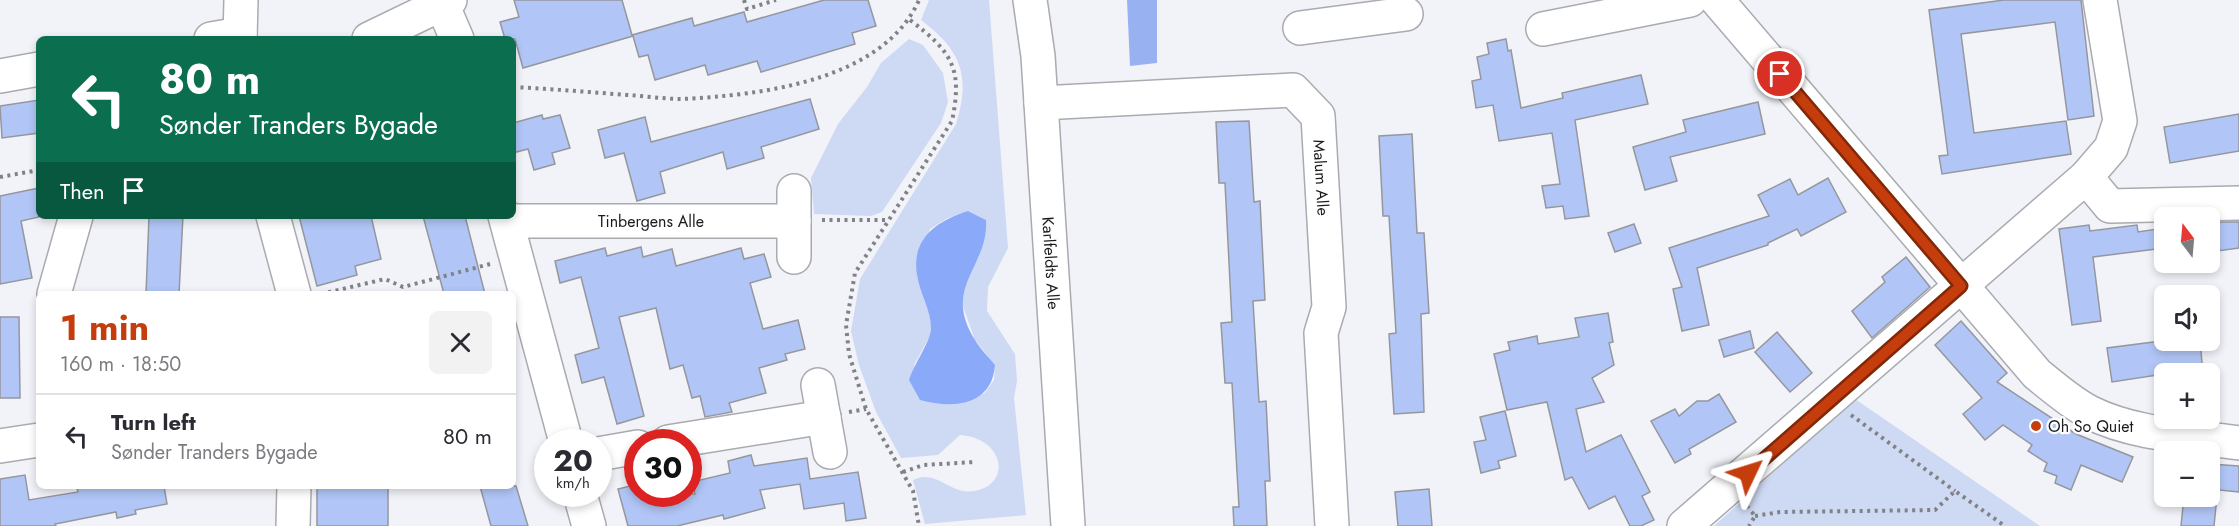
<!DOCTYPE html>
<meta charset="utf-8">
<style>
body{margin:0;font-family:Jost,sans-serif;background:#f2f2f3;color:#2b2b33;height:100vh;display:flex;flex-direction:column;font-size:22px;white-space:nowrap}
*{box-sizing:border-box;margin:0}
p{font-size:20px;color:#7c7c81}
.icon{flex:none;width:33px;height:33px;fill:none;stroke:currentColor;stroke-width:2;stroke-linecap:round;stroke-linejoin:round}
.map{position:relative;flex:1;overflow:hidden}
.side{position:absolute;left:36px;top:291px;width:480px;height:198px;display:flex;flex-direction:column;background:#fff;border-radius:9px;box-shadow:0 3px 9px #0003}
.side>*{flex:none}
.hud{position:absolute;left:36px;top:36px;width:480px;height:183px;border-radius:9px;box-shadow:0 3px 9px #0003;background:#0b6e4f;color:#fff;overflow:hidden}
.needle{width:39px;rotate:344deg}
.buttons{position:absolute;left:2154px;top:207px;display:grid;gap:12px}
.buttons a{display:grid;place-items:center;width:66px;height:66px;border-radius:9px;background:#fff;box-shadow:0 3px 9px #0003;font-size:30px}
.speed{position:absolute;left:534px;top:429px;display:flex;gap:12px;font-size:30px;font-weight:700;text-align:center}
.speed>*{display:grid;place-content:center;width:78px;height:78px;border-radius:50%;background:#fff;box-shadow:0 3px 9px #0003;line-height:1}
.speed small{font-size:15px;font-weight:400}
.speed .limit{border:9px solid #d22;background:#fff;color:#111}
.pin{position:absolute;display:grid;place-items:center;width:51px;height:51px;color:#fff;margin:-26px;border:3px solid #fff;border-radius:50%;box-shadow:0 2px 6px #0007}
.me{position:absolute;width:66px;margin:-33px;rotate:49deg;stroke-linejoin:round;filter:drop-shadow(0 0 4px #0008)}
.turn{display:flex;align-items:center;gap:21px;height:126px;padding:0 24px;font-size:27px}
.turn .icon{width:78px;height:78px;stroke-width:2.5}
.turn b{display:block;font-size:42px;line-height:51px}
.then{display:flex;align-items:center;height:57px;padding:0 24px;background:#0003;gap:12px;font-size:22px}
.round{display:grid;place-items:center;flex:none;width:63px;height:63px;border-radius:9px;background:#f2f2f3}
.summary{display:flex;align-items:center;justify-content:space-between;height:102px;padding:0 24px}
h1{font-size:36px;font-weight:700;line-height:45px;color:#c53d0d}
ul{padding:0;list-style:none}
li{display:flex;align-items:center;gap:18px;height:84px;padding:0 24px;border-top:2px solid #e1e1e2}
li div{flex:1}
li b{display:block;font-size:22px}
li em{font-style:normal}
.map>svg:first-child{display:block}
.green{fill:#ced9f3;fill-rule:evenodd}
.forest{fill:#98b2f1}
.water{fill:#8aa9f8}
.building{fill:#b1c6f6;stroke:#95979d;stroke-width:1.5}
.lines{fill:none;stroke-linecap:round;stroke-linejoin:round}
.minor-casing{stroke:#a9abb1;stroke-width:36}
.path{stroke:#818286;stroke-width:4;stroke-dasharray:3 4.5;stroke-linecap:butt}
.minor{stroke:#fff;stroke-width:33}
.route-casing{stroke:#802808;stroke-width:15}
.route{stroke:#c53d0d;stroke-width:10}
.poi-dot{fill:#c53d0d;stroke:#fff;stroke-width:2}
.labels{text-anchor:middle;stroke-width:4.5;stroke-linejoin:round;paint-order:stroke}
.street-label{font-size:16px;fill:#1a1b1d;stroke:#fff}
.poi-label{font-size:16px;fill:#1a1b1d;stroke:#fff;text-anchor:start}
</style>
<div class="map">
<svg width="2239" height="526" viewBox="0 0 2239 526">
<rect width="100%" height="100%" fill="#f1f3f9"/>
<g class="green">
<path d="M929,0H989L1008,248L988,287L987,311L1015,354L1017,381L1014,398L1026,515L925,524L913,480C936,468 950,495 974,491C1012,485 1005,438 960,435L938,455L901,458L876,412L859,365L851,331L860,279L956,124C971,76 961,50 921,20ZM968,211L986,220L979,257L967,278L961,301L975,340L995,365L994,380L984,394L914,365L932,332L928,306L917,276L930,229L948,218Z"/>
<polygon points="909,39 923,45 943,73 948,102 941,123 882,212 871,216 814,214 811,178 838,124 867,87 881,63"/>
<polygon points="1855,399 2040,526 1714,526"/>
</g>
<polygon class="forest" points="1127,0 1157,0 1157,63 1130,66"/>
<path class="water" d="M968,211L986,220C989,268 941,286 975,340C980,349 989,357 995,365C992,406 953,409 920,400L909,380C913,366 931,340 931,329C931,309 920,294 917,275C911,238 937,221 968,211Z"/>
<g class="building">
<polygon points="514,0 622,0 632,35 692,18 694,26 744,12 747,22 824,0 868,0 876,26 852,33 855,44 761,72 757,61 708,75 705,65 655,80 648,55 639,57 633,36 523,68 515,39 505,39 500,22 519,17"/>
<polygon points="2004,0 2081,0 2094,116 2068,120 2055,22 1961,34 1974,133 2066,121 2071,154 1942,174 1939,156 1948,155 1929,10"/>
<polygon points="1506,39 1508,51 1511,50 1521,108 1563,98 1562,93 1641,75 1648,104 1575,120 1589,216 1565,219 1563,206 1546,208 1542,186 1560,184 1552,133 1499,141 1493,105 1476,108 1472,81 1481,79 1477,57 1489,54 1487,43"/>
<polygon points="810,99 819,129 761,147 764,158 727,169 723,152 660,172 665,193 637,201 624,153 605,158 598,130 645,117 651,142"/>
<polygon points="39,100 39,133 2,138 0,106"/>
<polygon points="1758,102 1765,134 1670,157 1677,181 1645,190 1633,147 1686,132 1683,120"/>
<polygon points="2239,114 2239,151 2170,163 2164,127"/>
<polygon points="542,115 543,119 560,115 570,148 552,153 555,164 534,170 528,149 513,153 513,123"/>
<polygon points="1249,121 1254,202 1260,201 1265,300 1253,301 1259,402 1266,401 1270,481 1265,481 1267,526 1234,526 1233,507 1239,507 1232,383 1225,383 1221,323 1232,322 1225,183 1219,183 1216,122"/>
<polygon points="1412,134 1417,233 1424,233 1429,313 1421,314 1424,412 1394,414 1389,334 1396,333 1389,216 1383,216 1379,136"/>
<polygon points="1828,178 1846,212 1801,236 1797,229 1768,243 1768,245 1697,268 1709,325 1682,331 1673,289 1682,287 1669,248 1769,216 1758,195 1790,179 1798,195"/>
<polygon points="39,188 39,217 21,221 32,278 0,284 0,196"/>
<polygon points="149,216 183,216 179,294 146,294"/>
<polygon points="299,216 371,216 381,259 355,266 357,275 317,286"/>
<polygon points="423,216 465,216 485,294 444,294"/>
<polygon points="2210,222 2239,222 2239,248 2210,252"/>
<polygon points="1634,224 1641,243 1615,252 1608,233"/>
<polygon points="2089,225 2090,231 2137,225 2138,232 2164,228 2164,248 2093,257 2101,321 2072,325 2059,229"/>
<polygon points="641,247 643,257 672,249 676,266 741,248 744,259 764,254 771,277 750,283 763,329 798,320 805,349 785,354 787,360 759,368 766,393 729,403 732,412 705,417 700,396 692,398 683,365 670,369 656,308 619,317 644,416 617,424 604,377 582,383 575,355 599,348 581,277 560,283 555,261 605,248 607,256"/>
<polygon points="1906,257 1930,287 1872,338 1852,311 1885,282 1882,277"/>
<polygon points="1608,313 1613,342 1609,343 1614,365 1592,378 1604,402 1576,409 1586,452 1621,435 1650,492 1642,496 1654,520 1641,526 1630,526 1615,496 1589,509 1572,477 1565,480 1547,402 1507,410 1494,354 1510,350 1508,342 1537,336 1538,344 1579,337 1575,318"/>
<polygon points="0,317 19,317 20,398 0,398"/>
<polygon points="1961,321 2007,373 1997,382 2076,434 2133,457 2122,482 2081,465 2071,490 2055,483 2057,476 2044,471 2047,463 2028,451 2032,445 2003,425 1985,440 1963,414 1982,398 1935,345"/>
<polygon points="1750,331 1754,348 1724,357 1719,340"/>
<polygon points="1777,332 1812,373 1790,392 1755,352"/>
<polygon points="2169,340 2200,340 2203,374 2164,374 2112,382 2107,348"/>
<polygon points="1719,394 1736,422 1689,449 1691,454 1675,463 1651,421 1675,409 1679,416 1697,401 1708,401"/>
<polygon points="1505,411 1516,456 1498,461 1500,468 1481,473 1474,442 1486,440 1480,417"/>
<polygon points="751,455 754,466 807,458 810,479 858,472 866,518 846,521 844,503 804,509 800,484 760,490 765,508 724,519 723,515 677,526 628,526 618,489 638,484 638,494 695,494 692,482 730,473 728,461"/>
<polygon points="2210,464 2239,466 2239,492 2210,489"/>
<polygon points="25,475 29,500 78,492 77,488 87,486 164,486 167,504 135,510 136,514 117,518 116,512 55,524 56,526 0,526 0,479"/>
<rect x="317" y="486" width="71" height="40"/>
<polygon points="480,486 516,486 528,526 491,526"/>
<polygon points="1429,489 1432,526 1398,526 1395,492"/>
<polygon points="2184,496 2217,496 2214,526 2181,526"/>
</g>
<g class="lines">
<g class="minor-casing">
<g id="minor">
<path id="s1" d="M1030,0L1038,56L1068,526"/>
<path d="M1717,0L2037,374C2053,387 2070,402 2089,412C2135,435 2189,436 2239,443"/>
<polyline points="442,4 457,39"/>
<polyline points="1300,28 1406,14"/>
<polyline points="1543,29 1690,0"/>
<polyline points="211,39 240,34"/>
<polyline points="240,39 241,0"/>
<polyline points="369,39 450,0"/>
<polyline points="0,76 39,69"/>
<path id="s2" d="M1041,103L1293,90L1318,116L1329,307L1321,333L1332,526"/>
<polyline points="2086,177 2110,206 2239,203"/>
<polyline points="273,216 294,294"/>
<polyline points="505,216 566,442"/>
<path id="s3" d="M507,221H794"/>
<polyline points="794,257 794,191"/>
<polyline points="54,294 76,216"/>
<polyline points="818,385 830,452"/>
<polyline points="668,442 824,417"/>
<polyline points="0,446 39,440"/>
<polyline points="598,454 638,447"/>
<polyline points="580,494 589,526"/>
<polyline points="293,526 294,486"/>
<polyline points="1684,526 2086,177 2111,148 2120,121 2100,0"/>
</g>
</g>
<g class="path">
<polyline points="744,0 747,9 776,0"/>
<path d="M910,20C952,52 963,68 952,121L855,273L846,325L849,354L866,409L913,491L919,526"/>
<path d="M513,87C551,89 589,92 627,95C645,96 664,99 682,99C761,95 883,81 919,0"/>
<polyline points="0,177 39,170"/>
<polyline points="822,220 886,220"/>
<polyline points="321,294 385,279 403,287 490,264"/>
<polyline points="849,412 866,409"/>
<polyline points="1851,415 1955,491"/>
<polyline points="903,472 923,465 975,462"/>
<polyline points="1747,506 1755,516 1749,526"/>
<polyline points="1755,516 1780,512 1935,510 1955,491 2005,526"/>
</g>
<use href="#minor" class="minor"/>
</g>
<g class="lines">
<g class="route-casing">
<polyline id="route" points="1748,473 1961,286 1780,74"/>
</g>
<use href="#route" class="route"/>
</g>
<circle class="poi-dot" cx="2036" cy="426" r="6"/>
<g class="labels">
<g class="street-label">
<text dy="6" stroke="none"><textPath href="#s2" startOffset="350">Malum Alle</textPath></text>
<text dy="6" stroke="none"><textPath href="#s3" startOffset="144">Tinbergens Alle</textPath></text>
<text dy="6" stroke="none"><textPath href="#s1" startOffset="264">Karlfeldts Alle</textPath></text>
</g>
<g class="poi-label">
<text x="2048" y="432">Oh So Quiet</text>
</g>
</g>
</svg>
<div class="buttons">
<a><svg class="needle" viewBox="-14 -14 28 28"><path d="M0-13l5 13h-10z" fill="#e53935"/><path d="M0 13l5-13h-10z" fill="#7c7c81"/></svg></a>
<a><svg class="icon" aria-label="sound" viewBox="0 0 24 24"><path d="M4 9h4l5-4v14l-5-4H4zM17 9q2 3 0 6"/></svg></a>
<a>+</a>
<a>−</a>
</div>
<div class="speed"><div>20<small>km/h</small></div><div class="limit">30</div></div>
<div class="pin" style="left:1780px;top:74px;background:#d93025"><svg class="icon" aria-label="arrive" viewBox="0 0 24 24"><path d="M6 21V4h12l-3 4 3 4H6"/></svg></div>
<svg class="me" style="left:1748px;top:473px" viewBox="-20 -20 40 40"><path d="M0-17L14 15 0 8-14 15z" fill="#c53d0d" stroke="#fff" stroke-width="4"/></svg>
<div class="hud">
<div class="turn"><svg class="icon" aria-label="left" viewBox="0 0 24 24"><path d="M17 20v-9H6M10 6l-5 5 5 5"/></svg><div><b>80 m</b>Sønder Tranders Bygade</div></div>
<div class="then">Then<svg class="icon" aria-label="arrive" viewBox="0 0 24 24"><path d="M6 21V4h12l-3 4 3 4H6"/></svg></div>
</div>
<section class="side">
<div class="summary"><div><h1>1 min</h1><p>160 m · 18:50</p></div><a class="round"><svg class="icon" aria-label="close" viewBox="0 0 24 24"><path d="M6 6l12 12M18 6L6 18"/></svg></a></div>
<ul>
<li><svg class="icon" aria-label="left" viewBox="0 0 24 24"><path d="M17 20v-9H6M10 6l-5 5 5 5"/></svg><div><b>Turn left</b><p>Sønder Tranders Bygade</p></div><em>80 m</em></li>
</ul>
</section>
</div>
